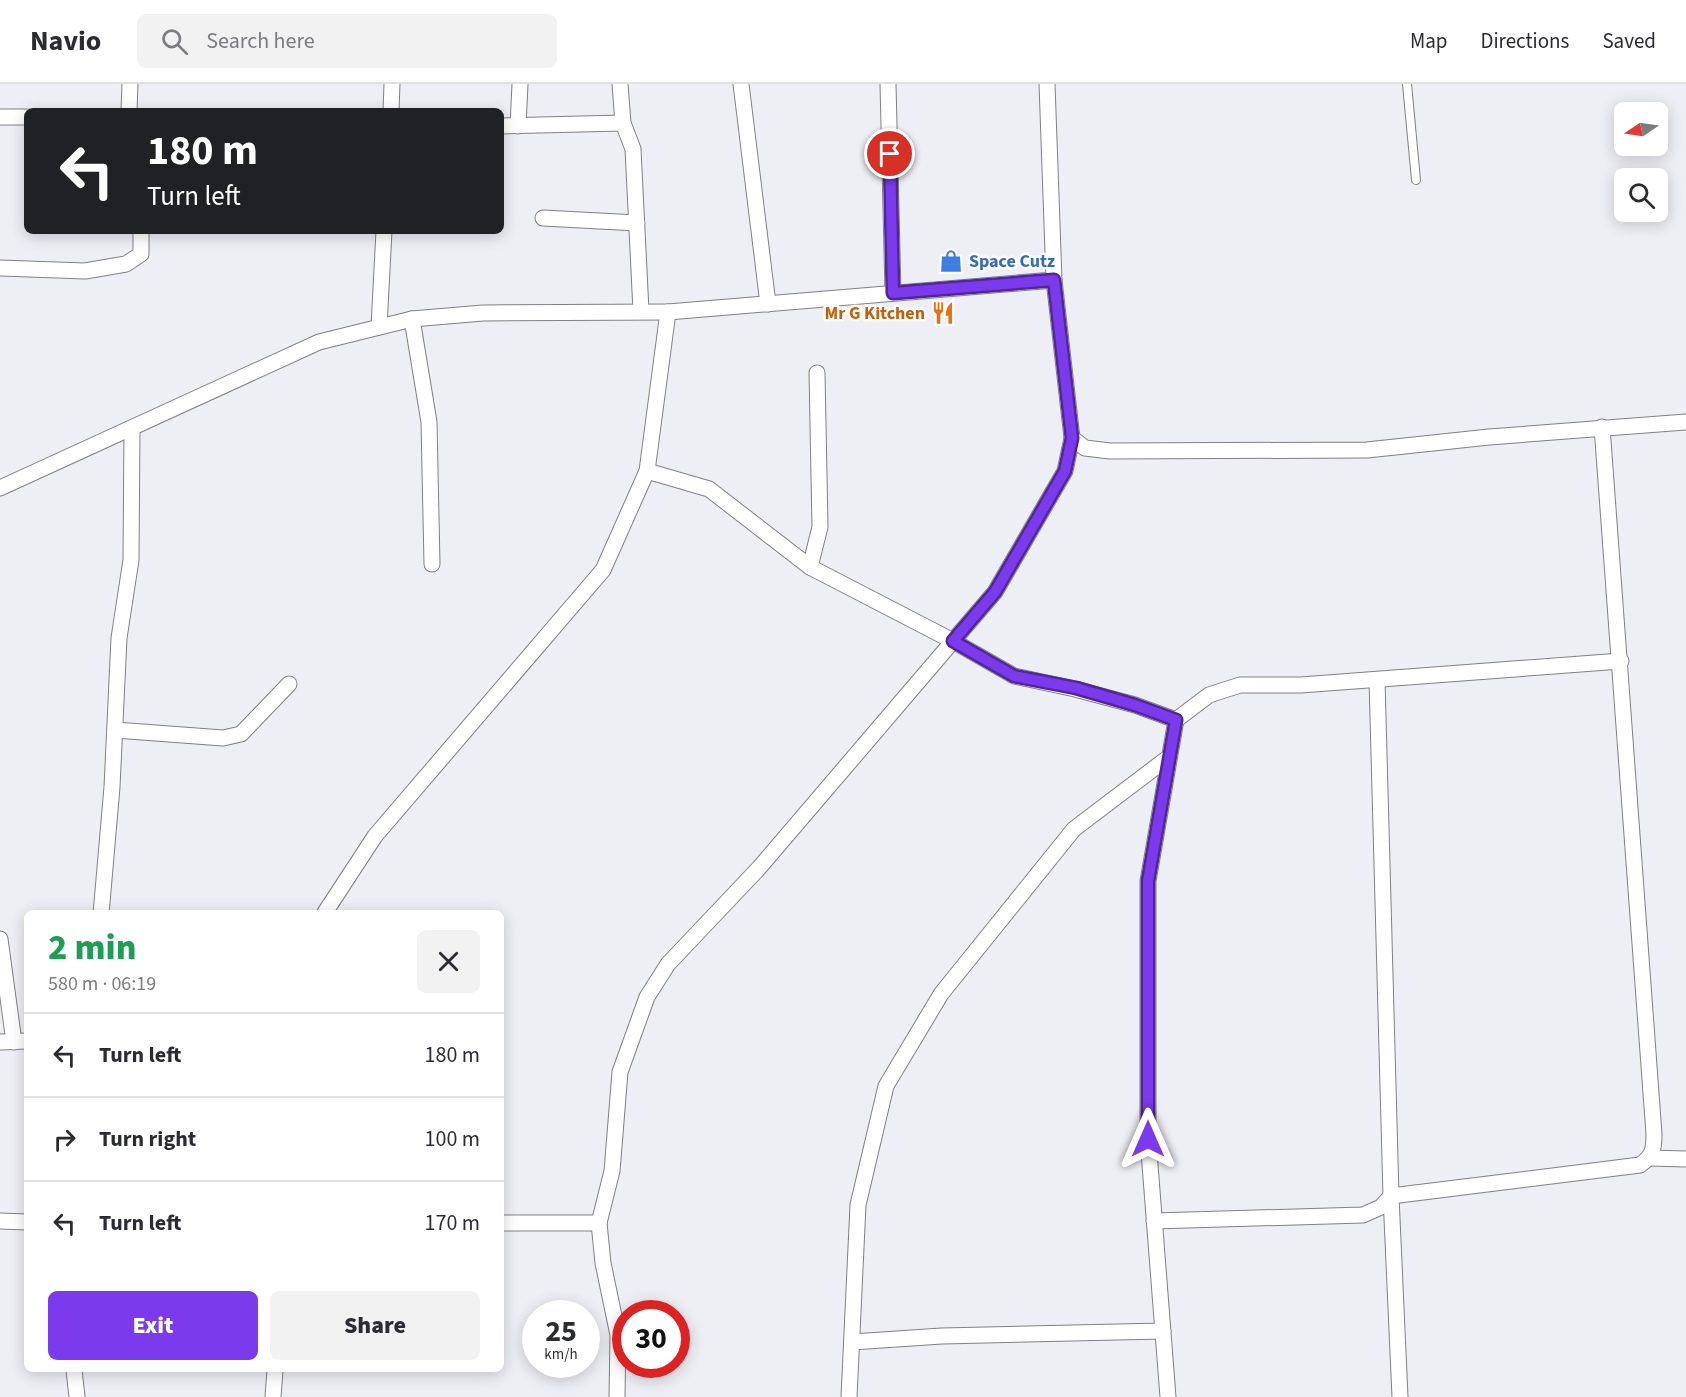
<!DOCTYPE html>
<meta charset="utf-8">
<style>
body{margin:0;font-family:"Source Sans 3",sans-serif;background:#f2f2f3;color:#2b2b33;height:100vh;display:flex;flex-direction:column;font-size:22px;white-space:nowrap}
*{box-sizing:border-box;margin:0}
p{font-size:20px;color:#7c7c81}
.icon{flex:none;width:33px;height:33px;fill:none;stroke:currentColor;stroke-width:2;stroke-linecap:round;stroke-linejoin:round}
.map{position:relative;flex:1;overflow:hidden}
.details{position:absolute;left:24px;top:826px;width:480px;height:462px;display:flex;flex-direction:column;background:#fff;border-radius:9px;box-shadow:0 3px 15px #0003}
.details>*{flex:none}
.hud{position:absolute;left:24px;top:24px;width:480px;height:126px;border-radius:9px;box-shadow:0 3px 15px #0003;background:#202124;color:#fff;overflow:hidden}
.needle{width:39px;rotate:257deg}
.controls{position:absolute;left:1614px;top:18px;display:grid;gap:12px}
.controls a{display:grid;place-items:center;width:54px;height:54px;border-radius:9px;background:#fff;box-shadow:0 3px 15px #0003;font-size:30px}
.speed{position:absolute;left:522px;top:1216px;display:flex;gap:12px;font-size:30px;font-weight:700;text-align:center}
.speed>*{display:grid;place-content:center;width:78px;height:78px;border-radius:50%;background:#fff;box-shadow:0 3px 15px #0003;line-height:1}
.speed small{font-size:15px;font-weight:400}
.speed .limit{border:9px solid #d22;background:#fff;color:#111}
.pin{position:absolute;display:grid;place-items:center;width:51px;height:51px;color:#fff;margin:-26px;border:3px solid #fff;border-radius:50%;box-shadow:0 2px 6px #0007}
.me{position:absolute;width:66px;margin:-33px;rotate:0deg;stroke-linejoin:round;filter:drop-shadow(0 0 4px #0008)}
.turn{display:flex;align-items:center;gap:21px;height:126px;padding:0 24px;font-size:27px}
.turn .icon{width:78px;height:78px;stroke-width:2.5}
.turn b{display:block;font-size:42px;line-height:51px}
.round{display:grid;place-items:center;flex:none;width:63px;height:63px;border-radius:9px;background:#f2f2f3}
.overview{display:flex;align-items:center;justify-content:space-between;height:102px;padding:0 24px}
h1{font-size:36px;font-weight:800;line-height:45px;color:#1e9e55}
.cta{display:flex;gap:12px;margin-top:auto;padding:12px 24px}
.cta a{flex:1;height:69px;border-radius:9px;background:#7c3aed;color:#fff;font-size:24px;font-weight:800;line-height:69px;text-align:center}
.cta a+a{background:#f2f2f3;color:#2b2b33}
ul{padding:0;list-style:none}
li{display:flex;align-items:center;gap:18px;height:84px;padding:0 24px;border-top:2px solid #e1e1e2}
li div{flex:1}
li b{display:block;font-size:22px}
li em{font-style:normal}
header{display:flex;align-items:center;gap:36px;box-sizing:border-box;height:84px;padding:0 30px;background:#fff;border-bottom:2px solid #e1e1e2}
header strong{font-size:28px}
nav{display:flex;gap:33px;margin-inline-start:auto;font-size:21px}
.search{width:420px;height:54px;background:#f2f2f3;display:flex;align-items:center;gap:15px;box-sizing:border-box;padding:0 21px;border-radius:9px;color:#7c7c81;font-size:22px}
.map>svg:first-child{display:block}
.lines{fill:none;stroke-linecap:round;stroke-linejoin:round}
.lane-casing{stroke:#808085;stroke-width:10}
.street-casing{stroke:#808085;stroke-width:17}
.lane{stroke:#fff;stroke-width:8}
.street{stroke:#fff;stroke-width:15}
.route-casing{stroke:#51269a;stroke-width:15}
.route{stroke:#7c3aed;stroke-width:10}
.labels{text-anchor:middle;stroke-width:5;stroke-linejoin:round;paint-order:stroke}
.shop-label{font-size:18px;font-weight:bold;fill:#366cbe;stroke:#fcfcfe;text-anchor:start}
.food-label{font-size:18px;font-weight:bold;fill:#c56008;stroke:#fcfcfe;text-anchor:end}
</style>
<header>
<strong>Navio</strong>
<div class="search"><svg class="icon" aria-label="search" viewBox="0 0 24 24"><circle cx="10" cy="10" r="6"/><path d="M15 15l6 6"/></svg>Search here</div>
<nav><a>Map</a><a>Directions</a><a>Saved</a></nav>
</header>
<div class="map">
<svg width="1686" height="1313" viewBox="0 0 1686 1313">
<rect width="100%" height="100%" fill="#eeeef5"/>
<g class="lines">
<g class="lane-casing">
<polyline id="lane" points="1407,0 1416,96"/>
</g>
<g class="street-casing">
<g id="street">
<polyline points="620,0 623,39 633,65 641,227"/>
<polyline points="741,0 768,220"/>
<polyline points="888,0 893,209"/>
<polyline points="129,27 130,0"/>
<polyline points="391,27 392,0"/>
<polyline points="0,33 27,33"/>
<polyline points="501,42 623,39"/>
<polyline points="518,42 520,0"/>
<polyline points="543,134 637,139"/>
<polyline points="0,184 85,187 126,180 141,170 141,147"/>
<polyline points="1054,196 1072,354 1085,364 1110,367 1367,366 1489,353 1686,338"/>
<polyline points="412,235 429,338 432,480"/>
<polyline points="379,243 384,147"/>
<polyline points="1072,354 1065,387 995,508 953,557 1014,592 1075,605 1135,621 1176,636"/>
<polyline points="0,404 319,258 412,235 483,229 668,228"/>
<polyline points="810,483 820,443 817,289"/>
<polyline points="1377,596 1391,1112 1400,1313"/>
<polyline points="115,646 223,654 241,650 289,600"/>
<polyline points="101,830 112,703 119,554 131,476 132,345"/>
<polyline points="324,830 375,752 603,486 647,387 668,228 1054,196 1047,0"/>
<polyline points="0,855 14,958"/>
<polyline points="0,958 27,957"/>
<polyline points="1650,1074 1686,1075"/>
<polyline points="0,1137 27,1138"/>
<path d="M1154,1137L1363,1131L1381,1123L1391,1112L1640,1081C1653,1072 1654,1065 1654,1050L1602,343"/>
<polyline points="501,1139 599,1139"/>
<polyline points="852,1258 942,1252 1163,1247"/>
<polyline points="74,1286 77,1313"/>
<polyline points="273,1313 275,1286"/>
<polyline points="617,1313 618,1251 603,1179 599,1139 612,1087 620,988 647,913 668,880 759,784 953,557 810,483 709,405 647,387"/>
<polyline points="849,1313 858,1121 886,1002 941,910 1074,745 1169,673"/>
<polyline points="1168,1313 1148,1055 1148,797 1176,636 1209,611 1240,601 1301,601 1621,577"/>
</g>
</g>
<use href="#lane" class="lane"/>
<use href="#street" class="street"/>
</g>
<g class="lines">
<g class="route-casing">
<polyline id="route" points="890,70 893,209 1054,196 1072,354 1065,387 995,508 953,557 1014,592 1076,604 1135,621 1176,636 1148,797 1148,1055"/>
</g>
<use href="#route" class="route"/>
</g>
<defs>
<g id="shop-bare" transform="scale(1.8)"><path d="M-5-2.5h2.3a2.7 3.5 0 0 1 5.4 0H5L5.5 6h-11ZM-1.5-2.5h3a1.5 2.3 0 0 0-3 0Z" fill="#3f7fe0" stroke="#fcfcfe" stroke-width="2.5" paint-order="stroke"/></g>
<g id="restaurant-bare" transform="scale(1.8)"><path d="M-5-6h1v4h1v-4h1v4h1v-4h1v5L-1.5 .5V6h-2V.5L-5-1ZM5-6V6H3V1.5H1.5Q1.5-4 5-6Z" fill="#e8710a" stroke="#fcfcfe" stroke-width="2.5" paint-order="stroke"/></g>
</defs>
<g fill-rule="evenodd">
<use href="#shop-bare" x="951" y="177"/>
<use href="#restaurant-bare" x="943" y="229"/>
</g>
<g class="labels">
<g class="shop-label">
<text x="969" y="183">Space Cutz</text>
</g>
<g class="food-label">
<text x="925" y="235">Mr G Kitchen</text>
</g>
</g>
</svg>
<div class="controls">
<a><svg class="needle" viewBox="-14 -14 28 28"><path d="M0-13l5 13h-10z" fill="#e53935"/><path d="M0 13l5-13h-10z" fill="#7c7c81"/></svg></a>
<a><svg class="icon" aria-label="search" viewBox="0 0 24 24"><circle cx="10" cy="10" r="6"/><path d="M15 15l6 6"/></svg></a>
</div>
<div class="speed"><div>25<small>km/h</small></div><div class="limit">30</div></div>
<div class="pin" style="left:890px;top:70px;background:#d93025"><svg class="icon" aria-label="arrive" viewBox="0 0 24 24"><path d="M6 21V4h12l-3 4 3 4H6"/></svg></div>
<svg class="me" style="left:1148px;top:1055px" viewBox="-20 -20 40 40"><path d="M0-17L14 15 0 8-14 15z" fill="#7c3aed" stroke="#fff" stroke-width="4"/></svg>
<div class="hud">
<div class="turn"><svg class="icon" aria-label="left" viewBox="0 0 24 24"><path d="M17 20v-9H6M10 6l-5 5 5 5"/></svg><div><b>180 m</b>Turn left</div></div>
</div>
<section class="details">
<div class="overview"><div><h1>2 min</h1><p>580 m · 06:19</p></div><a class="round"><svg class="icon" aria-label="close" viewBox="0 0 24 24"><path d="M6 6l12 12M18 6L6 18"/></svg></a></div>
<ul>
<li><svg class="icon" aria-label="left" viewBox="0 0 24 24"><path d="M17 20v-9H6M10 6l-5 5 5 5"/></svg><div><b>Turn left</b></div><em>180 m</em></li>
<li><svg class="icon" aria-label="right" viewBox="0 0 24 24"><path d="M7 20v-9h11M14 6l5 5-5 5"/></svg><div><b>Turn right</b></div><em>100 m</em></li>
<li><svg class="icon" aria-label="left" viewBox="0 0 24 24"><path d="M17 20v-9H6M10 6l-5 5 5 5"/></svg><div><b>Turn left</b></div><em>170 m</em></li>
</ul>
<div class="cta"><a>Exit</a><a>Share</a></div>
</section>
</div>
